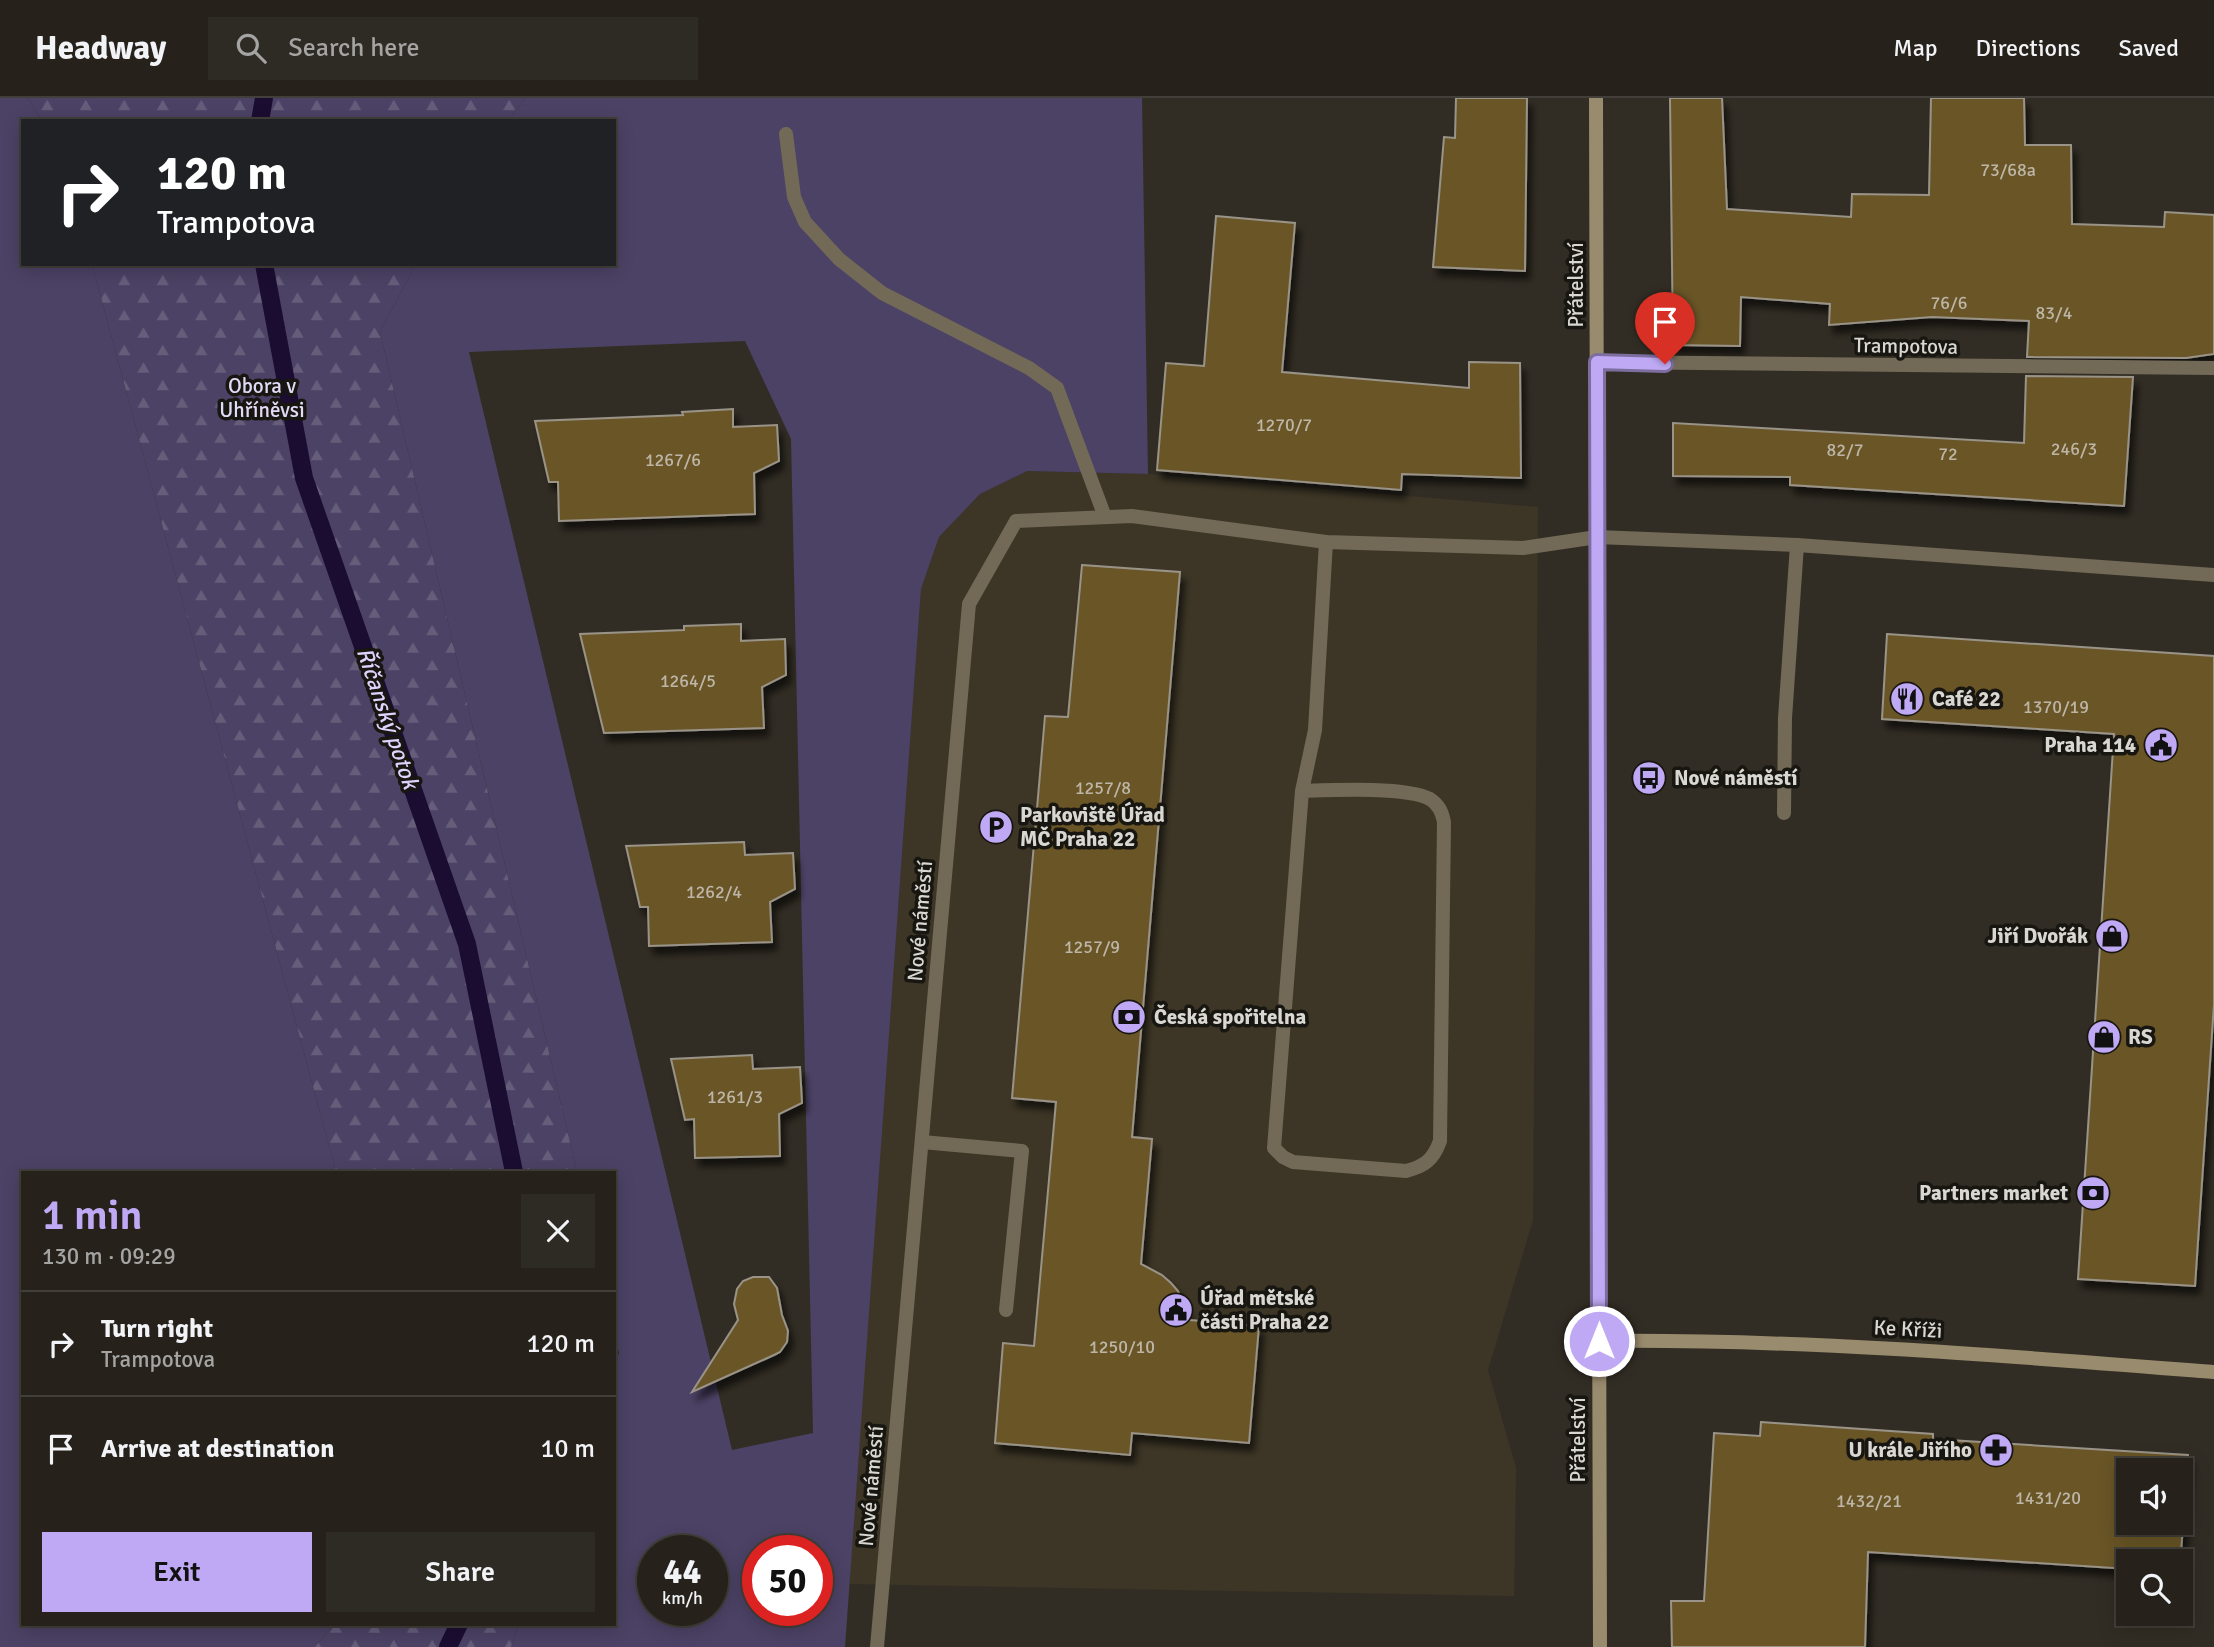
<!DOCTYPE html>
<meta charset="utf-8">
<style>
body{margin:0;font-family:Signika,sans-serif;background:#2e2a24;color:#f1f3f6;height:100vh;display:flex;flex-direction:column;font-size:26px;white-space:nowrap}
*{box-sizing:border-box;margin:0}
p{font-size:23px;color:#a4a4a3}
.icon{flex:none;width:38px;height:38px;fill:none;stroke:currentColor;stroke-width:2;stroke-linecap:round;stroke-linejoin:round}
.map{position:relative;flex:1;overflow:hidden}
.drawer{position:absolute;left:21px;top:1073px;width:595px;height:455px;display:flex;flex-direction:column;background:#26221b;border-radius:0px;box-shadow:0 4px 18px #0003,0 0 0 2px #423f3a}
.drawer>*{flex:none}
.banner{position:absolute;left:21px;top:21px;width:595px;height:147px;border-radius:0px;box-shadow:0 4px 18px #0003,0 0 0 2px #423f3a;background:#202124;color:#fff;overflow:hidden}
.controls{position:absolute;left:2116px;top:1360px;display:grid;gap:14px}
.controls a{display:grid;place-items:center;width:77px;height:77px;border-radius:0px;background:#26221b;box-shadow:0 4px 18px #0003,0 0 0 2px #423f3a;font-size:35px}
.speed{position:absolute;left:637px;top:1437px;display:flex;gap:14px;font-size:35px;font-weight:700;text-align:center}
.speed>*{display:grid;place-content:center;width:91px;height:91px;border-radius:50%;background:#26221b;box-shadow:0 4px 18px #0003,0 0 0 2px #423f3a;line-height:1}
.speed small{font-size:18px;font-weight:400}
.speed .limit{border:10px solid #d22;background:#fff;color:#111}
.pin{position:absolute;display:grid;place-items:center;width:60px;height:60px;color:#fff;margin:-72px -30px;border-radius:50% 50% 50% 0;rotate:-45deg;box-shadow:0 0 7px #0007}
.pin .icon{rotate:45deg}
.me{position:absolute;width:77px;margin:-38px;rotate:0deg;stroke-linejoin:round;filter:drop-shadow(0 0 5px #0008)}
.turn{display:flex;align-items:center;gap:24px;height:147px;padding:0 21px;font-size:32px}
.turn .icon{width:91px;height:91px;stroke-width:2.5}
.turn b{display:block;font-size:49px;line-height:60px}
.round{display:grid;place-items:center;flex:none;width:74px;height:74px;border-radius:0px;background:#2e2a24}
.headline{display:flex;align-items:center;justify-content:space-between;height:119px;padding:0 21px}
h1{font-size:42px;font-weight:600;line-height:52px;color:#bfa9f4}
.button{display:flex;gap:14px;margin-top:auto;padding:14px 21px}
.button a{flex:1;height:80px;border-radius:0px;background:#bfa9f4;color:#111;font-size:28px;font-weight:600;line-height:80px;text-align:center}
.button a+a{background:#2e2a24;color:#f1f3f6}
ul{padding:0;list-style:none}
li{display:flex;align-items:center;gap:21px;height:105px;padding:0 21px;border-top:2px solid #423f3a}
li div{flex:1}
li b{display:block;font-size:26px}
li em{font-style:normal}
header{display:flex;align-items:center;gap:42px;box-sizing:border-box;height:98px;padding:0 35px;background:#26221b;border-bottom:2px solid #423f3a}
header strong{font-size:33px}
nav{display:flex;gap:38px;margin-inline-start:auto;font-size:24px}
.search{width:490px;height:63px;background:#2e2a24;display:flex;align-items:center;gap:18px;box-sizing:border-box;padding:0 24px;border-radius:0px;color:#a4a4a3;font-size:26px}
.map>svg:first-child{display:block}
.built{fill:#3d3626}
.green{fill:#4c4265;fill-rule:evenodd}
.forest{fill:url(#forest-firs)}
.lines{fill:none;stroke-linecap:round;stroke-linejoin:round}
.stream{stroke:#1b0d31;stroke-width:18}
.building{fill:#695528;stroke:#999388;stroke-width:2;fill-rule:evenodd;filter:url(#shadow)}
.lane{stroke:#726a57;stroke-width:14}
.street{stroke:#726a57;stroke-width:14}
.secondary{stroke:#998b6d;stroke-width:14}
.route-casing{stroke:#7c6e9f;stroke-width:18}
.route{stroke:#bfa9f4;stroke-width:12}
.labels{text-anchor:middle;stroke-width:7;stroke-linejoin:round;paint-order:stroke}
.number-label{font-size:18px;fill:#bdb6a7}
.street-label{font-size:21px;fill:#d9d7d1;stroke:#181611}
.park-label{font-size:21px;fill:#e2dbf7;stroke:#181611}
.poi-label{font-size:21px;font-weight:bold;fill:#d9d7d1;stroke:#181611;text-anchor:start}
.water-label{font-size:23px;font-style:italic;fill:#ded3fd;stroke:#181611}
</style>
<header>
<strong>Headway</strong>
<div class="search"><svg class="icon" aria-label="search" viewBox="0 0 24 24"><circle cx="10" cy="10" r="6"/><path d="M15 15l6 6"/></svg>Search here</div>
<nav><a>Map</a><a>Directions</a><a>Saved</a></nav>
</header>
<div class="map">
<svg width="2214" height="1549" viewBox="0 0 2214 1549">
<defs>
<pattern id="forest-firs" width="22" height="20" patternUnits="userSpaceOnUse" patternTransform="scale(1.75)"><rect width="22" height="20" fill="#4c4265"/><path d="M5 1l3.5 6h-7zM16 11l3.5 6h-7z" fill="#655d7a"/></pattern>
<filter id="shadow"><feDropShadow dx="4.5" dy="8" stdDeviation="3.5" flood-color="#0009"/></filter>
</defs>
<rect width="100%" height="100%" fill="#322d24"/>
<polygon class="built" points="1027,373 1148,376 1538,409 1533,1122 1488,1272 1516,1370 1514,1498 849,1486 921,491 939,439 980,396"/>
<g class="green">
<polygon points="0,0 28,0 42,23 23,23 23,166 92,166 336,1074 23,1074 23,1526 334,1526 315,1549 0,1549"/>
<path d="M525,0H1142L1148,376L1027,373L980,396L939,439L921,491L845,1549H511L519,1526H614V1269L619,1255L614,1233V1074H577L380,234L416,166H614V23H508ZM745,243L791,341L813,1335L732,1352L469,254ZM653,1452H712V1512H653ZM758,1452H817V1512H758Z"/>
</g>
<g class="forest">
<polygon points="28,0 525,0 508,23 42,23"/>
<polygon points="92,166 416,166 380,234 577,1074 336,1074"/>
<polygon points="334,1526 519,1526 511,1549 315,1549"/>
</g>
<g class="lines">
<g class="stream">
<polyline points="260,23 264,0"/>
<polyline points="264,166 304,380 467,846 514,1074"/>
<polyline points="448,1549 459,1526"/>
</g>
</g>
<g class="building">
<polygon points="1456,0 1527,0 1525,173 1433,169 1444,39 1455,40"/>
<polygon points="1670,0 1722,0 1727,111 1851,119 1852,96 1929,97 1931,0 2024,0 2025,47 2071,47 2072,126 2164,129 2165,114 2214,117 2214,256 2186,260 2027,259 2029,223 1932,219 1829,227 1830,206 1741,199 1740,248 1673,247"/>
<polygon points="1216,118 1295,125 1282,274 1469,290 1469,264 1520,265 1521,380 1402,376 1401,392 1157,372 1166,265 1204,268"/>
<polygon points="2026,278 2133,279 2124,408 1790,387 1790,379 1673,378 1673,325 2024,345"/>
<polygon points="733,311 733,329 777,327 779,363 754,375 755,416 559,423 558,384 549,384 535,323 683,317 682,314"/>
<polygon points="1082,467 1180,474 1132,1039 1152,1041 1141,1166 1162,1177 1171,1185 1178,1193 1190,1222 1259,1228 1249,1345 1132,1335 1130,1357 995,1345 1003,1245 1034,1248 1056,1004 1012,1000 1045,618 1068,619"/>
<polygon points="741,526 741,543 785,541 786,577 762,589 764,630 604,635 580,536 684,532 684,528"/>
<polygon points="1887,536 2214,558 2214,906 2195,1188 2078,1181 2114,636 1882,621"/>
<polygon points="744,744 745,757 793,755 795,791 770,804 772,844 649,848 648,809 640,809 626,748"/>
<polygon points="752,957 753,971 800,969 802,1005 779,1016 780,1058 695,1060 694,1021 685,1022 671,961"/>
<polygon points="753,1179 769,1179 777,1190 782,1217 788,1233 787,1244 780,1254 774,1257 692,1294 738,1222 734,1206 737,1191 743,1183"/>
<path d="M1761,1324L1933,1336V1341L2188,1357L2180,1469V1463H2128V1471L1868,1454L1865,1549H1672L1671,1503H1704L1714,1335L1760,1338ZM2128,1372H2180V1424H2128Z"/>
</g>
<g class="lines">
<g class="lane">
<polyline points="786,36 794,99 805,124 839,161 882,195 1029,270 1057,290 1105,419"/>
<polyline points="1597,264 2214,270"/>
<path d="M1302,693C1330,692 1406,688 1430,701C1439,707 1442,714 1444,724L1440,1043C1433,1062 1425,1068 1406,1073L1293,1064L1283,1059L1274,1050L1302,693L1315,632L1326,444"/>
<polyline points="1784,715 1785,620 1797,447"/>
<polyline points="922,1044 1022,1053 1006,1212"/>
</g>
<polyline class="street" points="877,1549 969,506 1016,423 1132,418 1326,444 1523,450 1597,439 1797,447 2214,477"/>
<g class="secondary">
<polyline points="1596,0 1600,1549"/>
<path d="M1599,1243C1805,1241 2009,1258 2214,1274"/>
</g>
</g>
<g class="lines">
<g class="route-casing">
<polyline id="route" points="1599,1243 1597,264 1665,266"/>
</g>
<use href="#route" class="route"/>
</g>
<defs>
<g id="restaurant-disc" transform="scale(1.75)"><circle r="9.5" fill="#bfa9f4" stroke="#181611"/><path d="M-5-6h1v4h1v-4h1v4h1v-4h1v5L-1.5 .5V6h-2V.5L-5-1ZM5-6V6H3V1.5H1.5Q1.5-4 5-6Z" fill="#111"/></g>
<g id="civic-disc" transform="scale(1.75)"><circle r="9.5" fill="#bfa9f4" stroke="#181611"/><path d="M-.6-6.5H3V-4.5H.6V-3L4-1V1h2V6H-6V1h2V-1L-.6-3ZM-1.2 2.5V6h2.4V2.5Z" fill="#111"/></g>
<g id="bus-disc" transform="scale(1.75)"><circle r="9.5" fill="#bfa9f4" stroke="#181611"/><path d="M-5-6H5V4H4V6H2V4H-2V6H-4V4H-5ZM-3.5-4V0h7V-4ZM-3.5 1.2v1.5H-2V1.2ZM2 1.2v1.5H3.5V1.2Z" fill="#111"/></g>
<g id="parking-disc" transform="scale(1.75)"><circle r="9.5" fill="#bfa9f4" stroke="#181611"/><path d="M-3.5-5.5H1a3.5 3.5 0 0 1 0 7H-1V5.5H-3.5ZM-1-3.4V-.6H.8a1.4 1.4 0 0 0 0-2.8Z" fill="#111"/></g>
<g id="shop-disc" transform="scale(1.75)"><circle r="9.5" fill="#bfa9f4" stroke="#181611"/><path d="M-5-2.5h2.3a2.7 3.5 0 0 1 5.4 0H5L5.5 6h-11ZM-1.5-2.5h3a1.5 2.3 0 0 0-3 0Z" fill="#111"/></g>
<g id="bank-disc" transform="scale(1.75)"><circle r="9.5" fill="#bfa9f4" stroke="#181611"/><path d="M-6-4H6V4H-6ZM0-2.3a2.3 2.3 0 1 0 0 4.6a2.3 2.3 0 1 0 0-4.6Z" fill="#111"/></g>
<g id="pharmacy-disc" transform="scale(1.75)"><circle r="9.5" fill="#bfa9f4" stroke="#181611"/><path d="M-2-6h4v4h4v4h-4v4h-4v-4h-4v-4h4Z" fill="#111"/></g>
</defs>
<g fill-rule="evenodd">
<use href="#restaurant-disc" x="1907" y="601"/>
<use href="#civic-disc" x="2161" y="647"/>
<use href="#bus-disc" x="1649" y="680"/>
<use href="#parking-disc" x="996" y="729"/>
<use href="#shop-disc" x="2112" y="838"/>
<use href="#bank-disc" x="1129" y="919"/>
<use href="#shop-disc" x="2104" y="939"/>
<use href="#bank-disc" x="2093" y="1095"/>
<use href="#civic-disc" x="1176" y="1212"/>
<use href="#pharmacy-disc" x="1996" y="1352"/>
</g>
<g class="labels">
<g class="number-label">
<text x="2008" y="78">73/68a</text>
<text x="1949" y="211">76/6</text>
<text x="2054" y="221">83/4</text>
<text x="1284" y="333">1270/7</text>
<text x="2074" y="357">246/3</text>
<text x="1845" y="358">82/7</text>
<text x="1948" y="362">72</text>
<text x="673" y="368">1267/6</text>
<text x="688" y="589">1264/5</text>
<text x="2056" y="615">1370/19</text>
<text x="1103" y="696">1257/8</text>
<text x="714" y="800">1262/4</text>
<text x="1092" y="855">1257/9</text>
<text x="735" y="1005">1261/3</text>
<text x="1122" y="1255">1250/10</text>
<text x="2048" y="1406">1431/20</text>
<text x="1869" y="1409">1432/21</text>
</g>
<g class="street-label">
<text transform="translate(1576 187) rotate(-90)" y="7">Přátelství</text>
<text transform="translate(1906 248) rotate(1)" y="7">Trampotova</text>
<text transform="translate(920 823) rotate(-85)" y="7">Nové náměstí</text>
<text transform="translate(1908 1231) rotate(3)" y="7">Ke Kříži</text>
<text transform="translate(1578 1342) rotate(-90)" y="7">Přátelství</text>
<text transform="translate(871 1388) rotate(-85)" y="7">Nové náměstí</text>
</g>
<g class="park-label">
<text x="262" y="295">Obora v<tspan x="262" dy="24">Uhříněvsi</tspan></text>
</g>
<g class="poi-label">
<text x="1932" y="608">Café 22</text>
<text x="2136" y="654" text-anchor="end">Praha 114</text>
<text x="1674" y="687">Nové náměstí</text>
<text x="1020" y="724">Parkoviště Úřad<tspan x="1020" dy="24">MČ Praha 22</tspan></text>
<text x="2088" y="845" text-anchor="end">Jiří Dvořák</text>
<text x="1154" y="926">Česká spořitelna</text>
<text x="2128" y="946">RS</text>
<text x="2068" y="1102" text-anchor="end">Partners market</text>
<text x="1200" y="1207">Úřad mětské<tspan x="1200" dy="24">části Praha 22</tspan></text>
<text x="1972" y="1359" text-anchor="end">U krále Jiřího</text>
</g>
<g class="water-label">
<text transform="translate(388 620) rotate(71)" y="8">Říčanský potok</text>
</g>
</g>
</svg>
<div class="controls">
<a><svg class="icon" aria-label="sound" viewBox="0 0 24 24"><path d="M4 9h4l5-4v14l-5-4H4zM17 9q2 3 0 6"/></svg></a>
<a><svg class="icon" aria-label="search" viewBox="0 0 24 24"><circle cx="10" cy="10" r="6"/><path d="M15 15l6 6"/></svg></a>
</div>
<div class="speed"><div>44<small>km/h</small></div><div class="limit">50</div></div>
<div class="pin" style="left:1665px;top:266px;background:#d93025"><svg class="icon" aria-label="arrive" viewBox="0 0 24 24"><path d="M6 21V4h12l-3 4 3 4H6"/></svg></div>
<svg class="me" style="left:1599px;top:1243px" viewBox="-20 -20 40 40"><circle r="17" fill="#bfa9f4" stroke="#fff" stroke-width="3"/><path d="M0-11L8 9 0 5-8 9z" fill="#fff"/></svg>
<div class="banner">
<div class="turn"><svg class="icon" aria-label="right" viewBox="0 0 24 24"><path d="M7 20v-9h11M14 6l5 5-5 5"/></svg><div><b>120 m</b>Trampotova</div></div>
</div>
<section class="drawer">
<div class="headline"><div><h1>1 min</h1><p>130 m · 09:29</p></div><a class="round"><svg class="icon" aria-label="close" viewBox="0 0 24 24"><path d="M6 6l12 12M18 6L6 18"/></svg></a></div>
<ul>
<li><svg class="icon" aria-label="right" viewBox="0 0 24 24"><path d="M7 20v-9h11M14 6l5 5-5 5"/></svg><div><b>Turn right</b><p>Trampotova</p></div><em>120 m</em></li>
<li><svg class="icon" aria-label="arrive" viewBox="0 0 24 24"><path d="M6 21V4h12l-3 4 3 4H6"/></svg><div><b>Arrive at destination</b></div><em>10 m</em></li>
</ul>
<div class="button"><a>Exit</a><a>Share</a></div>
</section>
</div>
